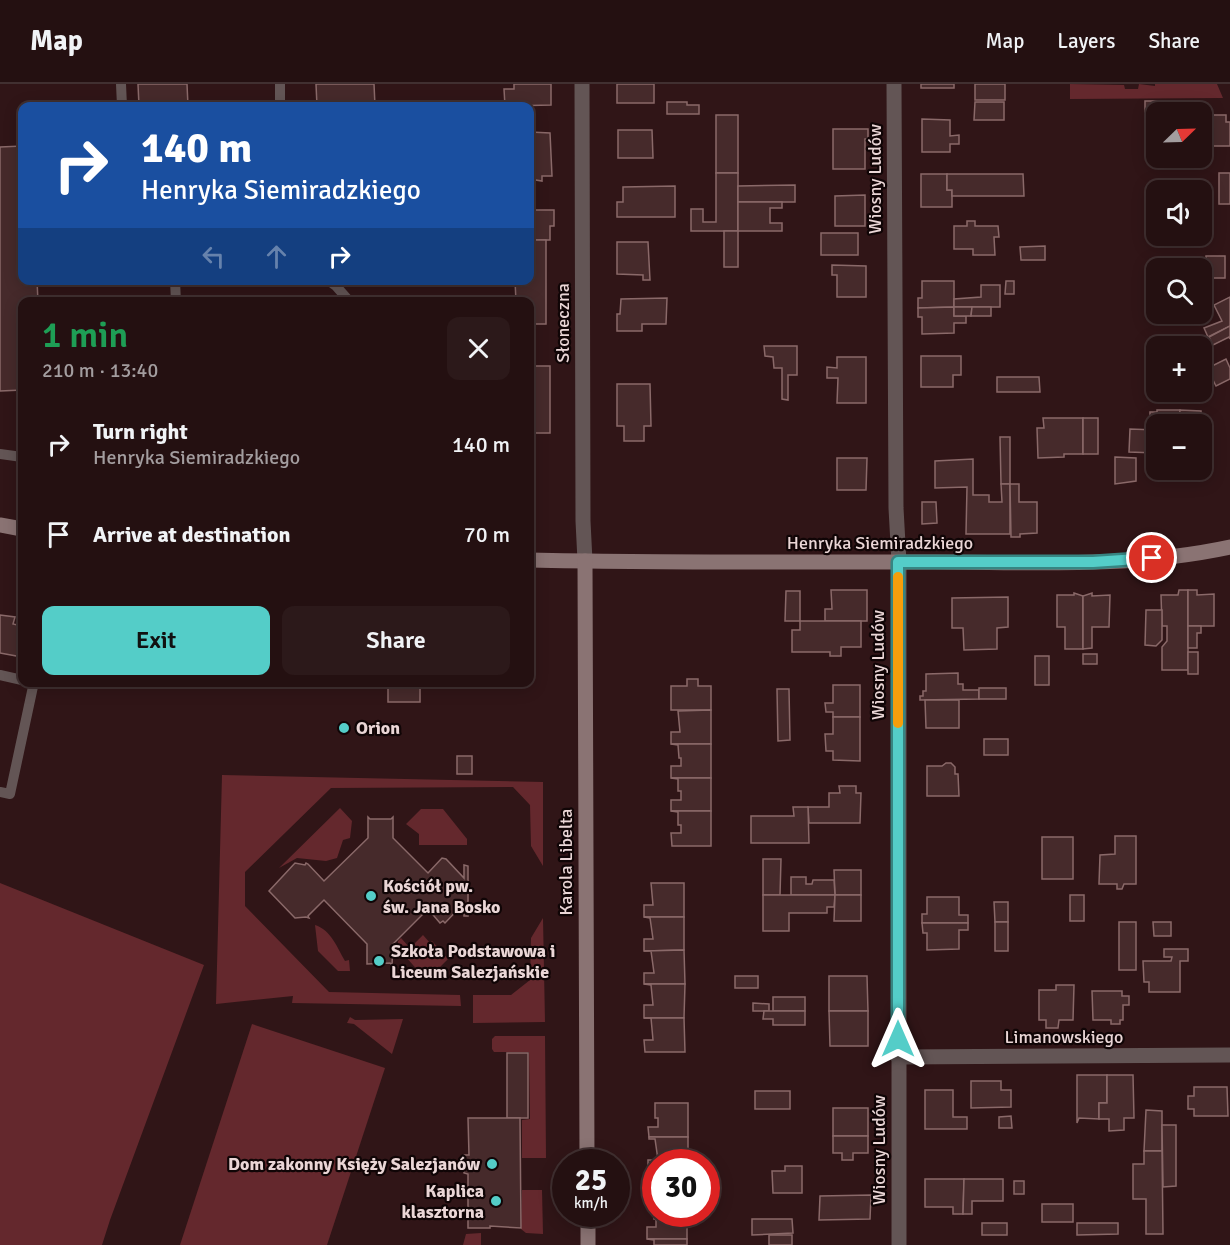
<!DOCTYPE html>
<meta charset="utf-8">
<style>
body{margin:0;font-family:Signika,sans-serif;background:#2c191a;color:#f1f3f6;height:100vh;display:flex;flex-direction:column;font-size:22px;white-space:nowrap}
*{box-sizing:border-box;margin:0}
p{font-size:20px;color:#a39d9f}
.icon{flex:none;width:33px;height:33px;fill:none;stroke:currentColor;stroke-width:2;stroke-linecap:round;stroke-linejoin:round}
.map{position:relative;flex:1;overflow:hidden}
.drawer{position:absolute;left:18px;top:213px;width:516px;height:390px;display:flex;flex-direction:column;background:#241011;border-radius:12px;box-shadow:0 3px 15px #0003,0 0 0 2px #413031}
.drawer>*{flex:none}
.hud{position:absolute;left:18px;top:18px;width:516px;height:183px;border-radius:12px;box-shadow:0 3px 15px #0003,0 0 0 2px #413031;background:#1a4fa0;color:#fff;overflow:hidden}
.needle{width:39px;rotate:67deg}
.controls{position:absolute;left:1146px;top:18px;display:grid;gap:12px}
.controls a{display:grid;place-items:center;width:66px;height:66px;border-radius:12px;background:#241011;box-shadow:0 3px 15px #0003,0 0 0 2px #413031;font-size:30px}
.speed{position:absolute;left:552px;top:1065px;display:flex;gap:12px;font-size:30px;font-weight:700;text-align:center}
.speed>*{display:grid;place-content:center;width:78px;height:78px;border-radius:50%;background:#241011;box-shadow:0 3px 15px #0003,0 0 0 2px #413031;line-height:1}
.speed small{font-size:15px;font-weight:400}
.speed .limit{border:9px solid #d22;background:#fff;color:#111}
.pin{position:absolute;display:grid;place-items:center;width:51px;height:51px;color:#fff;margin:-26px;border:3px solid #fff;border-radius:50%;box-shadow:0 2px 6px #0007}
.me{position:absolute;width:66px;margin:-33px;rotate:0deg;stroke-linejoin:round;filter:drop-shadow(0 0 4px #0008)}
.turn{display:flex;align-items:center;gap:21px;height:126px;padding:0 24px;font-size:27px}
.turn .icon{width:78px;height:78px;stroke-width:2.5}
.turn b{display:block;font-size:42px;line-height:51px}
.lanes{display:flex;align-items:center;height:57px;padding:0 24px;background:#0003;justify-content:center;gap:30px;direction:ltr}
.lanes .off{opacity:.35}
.round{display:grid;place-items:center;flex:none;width:63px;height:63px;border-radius:12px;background:#2c191a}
.overview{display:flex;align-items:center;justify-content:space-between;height:102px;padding:0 24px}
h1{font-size:36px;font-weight:600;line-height:45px;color:#1e9e55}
.button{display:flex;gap:12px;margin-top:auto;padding:12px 24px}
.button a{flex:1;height:69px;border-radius:12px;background:#54cdc8;color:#111;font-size:24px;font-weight:600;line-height:69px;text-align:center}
.button a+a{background:#2c191a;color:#f1f3f6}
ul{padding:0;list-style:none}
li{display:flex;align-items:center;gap:18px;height:90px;padding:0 24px}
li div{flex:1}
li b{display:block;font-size:22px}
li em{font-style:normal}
header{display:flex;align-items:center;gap:36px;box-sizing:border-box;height:84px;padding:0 30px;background:#241011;border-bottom:2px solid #413031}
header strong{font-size:28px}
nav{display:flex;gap:33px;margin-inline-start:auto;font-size:21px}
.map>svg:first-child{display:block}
.green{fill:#64282d}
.building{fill:#462a2b;stroke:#8a6969;stroke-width:1.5}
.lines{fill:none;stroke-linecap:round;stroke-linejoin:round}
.lane{stroke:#635555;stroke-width:10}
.street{stroke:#635555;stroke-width:15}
.secondary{stroke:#8a7373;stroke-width:15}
.route-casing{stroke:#378582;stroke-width:15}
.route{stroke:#54cdc8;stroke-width:10}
.slow{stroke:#f59e0b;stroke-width:10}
.poi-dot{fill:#54cdc8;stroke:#100506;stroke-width:2}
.labels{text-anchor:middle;stroke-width:4.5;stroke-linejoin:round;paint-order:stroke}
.street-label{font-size:18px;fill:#ead6d6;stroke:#100506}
.poi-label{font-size:18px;font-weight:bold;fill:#ead6d6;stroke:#100506;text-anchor:start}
</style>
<header>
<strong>Map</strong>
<nav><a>Map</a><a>Layers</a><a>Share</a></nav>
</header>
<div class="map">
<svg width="1230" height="1161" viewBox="0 0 1230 1161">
<rect width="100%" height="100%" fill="#301517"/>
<g class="green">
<polygon points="1070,0 1124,1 1125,5 1138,5 1139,0 1155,2 1155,0 1217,0 1223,14 1070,15"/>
<polygon points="222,691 543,698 543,782 531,762 530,721 513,703 331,704 245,788 245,822 329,908 460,911 461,922 292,919 293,912 216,920"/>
<polygon points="340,724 352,737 350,754 343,756 337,774 326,777 297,774 279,784"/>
<polygon points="421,725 443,725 467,755 467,761 419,761 419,750 406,740"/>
<polygon points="0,799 204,881 110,1136 102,1161 0,1161"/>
<polygon points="543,834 545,938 473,939 473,911 511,911 530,896 531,854"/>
<path d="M315,841C331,846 337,863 345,877L349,876L350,887H338L318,867Z"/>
<polygon points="423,851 430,859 432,857 448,875 434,889 420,889 398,864 398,857 401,854 410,864"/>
<polygon points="350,933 355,936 403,935 392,970 354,940 347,939"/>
<polygon points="252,940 385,984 327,1161 180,1161"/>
<polygon points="495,952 545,952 546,1074 522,1074 522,1036 530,1035 529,968 494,968 492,965 492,955"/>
<polygon points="522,1106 542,1106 543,1150 526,1149 521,1145"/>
<polygon points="481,1149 481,1161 463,1161 466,1150"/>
</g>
<g class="building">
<polygon points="138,0 187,0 188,22 139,22"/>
<polygon points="316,0 374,0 375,22 317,22"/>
<polygon points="514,0 551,0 551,21 505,22 504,5 514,5"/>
<rect x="617" y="0" width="37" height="19"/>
<rect x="921" y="0" width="33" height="4"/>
<rect x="975" y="0" width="30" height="16"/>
<polygon points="1145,17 1159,17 1159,27 1145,28"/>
<polygon points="667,18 687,18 687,21 699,21 699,30 667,30"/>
<polygon points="975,18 1004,18 1004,36 974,36"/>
<rect x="716" y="31" width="22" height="58"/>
<polygon points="1202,31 1226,31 1226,38 1230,38 1230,62 1202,62"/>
<polygon points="922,35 950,36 950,52 959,51 959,60 950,60 950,68 922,68"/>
<polygon points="833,45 868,45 868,55 865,55 865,85 833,85"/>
<polygon points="618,46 652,46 653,74 618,74"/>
<polygon points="530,48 550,49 552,92 542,92 542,97 530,95"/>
<polygon points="22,62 22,196 37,196 38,218 22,218 22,306 0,307 0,63"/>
<polygon points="1164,76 1195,76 1196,85 1164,85"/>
<polygon points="716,89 738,89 738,147 691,147 691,125 703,125 703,138 716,138"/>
<rect x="1219" y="89" width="11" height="31"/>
<polygon points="921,90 947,90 947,106 952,106 952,123 921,123"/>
<polygon points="947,90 1023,90 1024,112 952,112 952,106 947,106"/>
<polygon points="795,101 795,118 738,118 738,102"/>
<polygon points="675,102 675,133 617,133 617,118 623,118 623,103"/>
<polygon points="865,111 865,142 835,142 835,112"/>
<polygon points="738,118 782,118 782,124 770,124 770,139 782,139 782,147 738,147"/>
<polygon points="530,126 554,126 554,142 550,142 550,156 530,156"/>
<polygon points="967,137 975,137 975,142 998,142 999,153 994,153 995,171 973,171 973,165 954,165 954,142 967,142"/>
<rect x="724" y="147" width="14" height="36"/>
<rect x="821" y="149" width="37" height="22"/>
<polygon points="530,156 546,156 546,240 530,240 530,218 516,218 515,196 530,196"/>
<polygon points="617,158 648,158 650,196 643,196 643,191 617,190"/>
<polygon points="1045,162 1045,176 1021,176 1020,163"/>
<rect x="1206" y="172" width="19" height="22"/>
<polygon points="832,181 866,182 866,213 837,213 837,191 832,191"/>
<polygon points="922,197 954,197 954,223 918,224 918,214 922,214"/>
<polygon points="1006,197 1014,197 1014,210 1005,210"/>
<polygon points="981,201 1000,201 1000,223 954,223 954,215 981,213"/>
<polygon points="1230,213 1230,242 1208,253 1204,244 1222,237 1214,221"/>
<polygon points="667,214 666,240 642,240 642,247 617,247 617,230 620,230 621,215"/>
<polygon points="954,223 954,232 966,232 966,239 954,239 954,249 922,250 922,233 918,233 918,224"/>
<polygon points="954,223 972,223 971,232 954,232"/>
<polygon points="972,223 991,223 991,232 971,232"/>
<polygon points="1230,242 1230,255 1229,253 1213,261 1209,253"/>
<polygon points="764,262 797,262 797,291 788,291 788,316 782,315 782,284 774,284 773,273 765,272"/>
<polygon points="921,272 961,272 961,291 953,291 953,303 921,303"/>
<polygon points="837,273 866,273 866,319 837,319 838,294 827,294 827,283 837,284"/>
<polygon points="1226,275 1230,284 1230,295 1216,302 1212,294 1205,298 1202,287"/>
<rect x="530" y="282" width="20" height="67"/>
<polygon points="997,293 1039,293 1040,308 997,308"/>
<polygon points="617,300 650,300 651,342 644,342 644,357 624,357 624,342 617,342"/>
<polygon points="1157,326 1180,326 1179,340 1156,340 1156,369 1129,368 1130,345 1156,346 1157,340 1150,340 1150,328 1157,328"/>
<polygon points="1180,326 1201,327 1201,340 1179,340"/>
<polygon points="1043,334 1083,334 1083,370 1064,370 1064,373 1038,374 1037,344 1044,344"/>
<rect x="1083" y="334" width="15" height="36"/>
<polygon points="1000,353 1010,353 1010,400 1001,400"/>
<polygon points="1115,373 1136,374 1136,397 1115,400"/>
<polygon points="837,374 867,374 866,406 837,406"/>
<polygon points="973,375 973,411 989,411 989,418 1002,418 1001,400 1010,400 1010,450 966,450 967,403 935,404 935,377"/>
<polygon points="1010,400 1019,400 1019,418 1037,418 1037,449 1020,450 1020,453 1011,453"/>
<polygon points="922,418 936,418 937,439 922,440"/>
<polygon points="831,506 867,506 867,537 825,537 825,525 832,525"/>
<polygon points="1179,506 1188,506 1188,586 1162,586 1162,563 1167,557 1167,542 1162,542 1161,511 1178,511"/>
<polygon points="1188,506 1197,506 1197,511 1214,510 1214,542 1188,542"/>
<polygon points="786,507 800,507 800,537 785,537"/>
<polygon points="1074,509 1083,512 1083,565 1065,565 1065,543 1057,543 1057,511 1074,511"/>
<polygon points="1092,509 1092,512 1110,511 1109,543 1092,543 1092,564 1083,565 1083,512"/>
<polygon points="1008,513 1008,543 997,544 997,565 964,566 963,544 952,544 952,514"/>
<polygon points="1146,526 1162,526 1162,556 1156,562 1145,561"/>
<polygon points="0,531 15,533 13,540 22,542 22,573 0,569"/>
<polygon points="800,537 861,537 861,563 841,563 841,572 830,572 830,568 792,568 792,546 800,546"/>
<polygon points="1188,542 1201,542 1201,549 1197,549 1197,564 1188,564"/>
<rect x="1188" y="568" width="10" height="22"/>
<rect x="1083" y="570" width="14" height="10"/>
<rect x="1035" y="572" width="14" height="29"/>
<polygon points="958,589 958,600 963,600 963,606 979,606 979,615 920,616 920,612 923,612 923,607 926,607 926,590"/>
<polygon points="687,595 698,595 698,602 711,602 711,626 671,626 671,602 687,602"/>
<rect x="388" y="598" width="32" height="20"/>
<polygon points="833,601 860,601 860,633 833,633 833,628 826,628 825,619 833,619"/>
<rect x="979" y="604" width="27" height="11"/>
<polygon points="777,605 789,605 790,656 778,657"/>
<polygon points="925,616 959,616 959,644 926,644"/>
<polygon points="711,626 711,660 671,660 671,648 680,648 678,627"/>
<polygon points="833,633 860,633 860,677 833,676 833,667 826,667 825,650 833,650"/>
<rect x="984" y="655" width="24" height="16"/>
<polygon points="671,660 711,660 711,694 671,694 671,682 681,682 681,674 679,674 678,661"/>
<rect x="457" y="672" width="15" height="18"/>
<polygon points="946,679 951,679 955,683 955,690 958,690 959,712 927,712 927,682 942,682"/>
<polygon points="671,694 711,694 711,727 671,727 671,716 681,716 681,707 678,707 678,695"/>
<polygon points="839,702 856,702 856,709 861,709 860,739 809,739 808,723 829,723 829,709 840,709"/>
<polygon points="793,723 808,723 809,759 751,759 751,732 794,732"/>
<polygon points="671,727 711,727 711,762 672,762 671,749 681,749 681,741 678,741 678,728"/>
<polygon points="368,733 370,735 391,735 393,733 393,754 428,789 442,774 446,775 464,794 464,781 468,782 468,832 464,832 464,819 445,839 443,837 440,839 428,825 393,860 392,881 390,879 367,880 367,860 324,816 308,832 309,834 306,833 295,834 269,807 295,779 305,781 306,779 308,780 324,797 368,754"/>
<polygon points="1115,752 1136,752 1136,800 1124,800 1122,805 1117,805 1117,800 1099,800 1100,771 1115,770"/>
<rect x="1042" y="753" width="31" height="42"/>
<polygon points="763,775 781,775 780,811 763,811"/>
<polygon points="834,786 861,786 861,811 835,811"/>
<polygon points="791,793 806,793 806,800 812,800 813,796 834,796 835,811 791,811"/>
<polygon points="651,799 684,799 684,833 644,833 644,821 653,821"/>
<polygon points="763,811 835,811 834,823 827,823 827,829 789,829 789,847 763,847"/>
<polygon points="835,811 861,811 861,837 834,837"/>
<rect x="1070" y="811" width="14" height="26"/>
<polygon points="927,813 959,813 959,831 968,831 968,839 922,839 922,830 927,830"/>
<polygon points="994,818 1008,818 1008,838 995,838"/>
<polygon points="644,833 684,833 684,866 644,867 644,855 653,855 650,834"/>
<rect x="995" y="838" width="13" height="29"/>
<rect x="1119" y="838" width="17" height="48"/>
<polygon points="1153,838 1171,838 1171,852 1154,852"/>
<polygon points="922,839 968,839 968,846 959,846 959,865 927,866 927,849 923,849"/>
<polygon points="1164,865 1188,865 1188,877 1180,877 1180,908 1149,908 1149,898 1144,898 1143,877 1171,877 1172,873 1164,873"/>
<polygon points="684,866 685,900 644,900 644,889 654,889 651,867 644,867"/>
<rect x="735" y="892" width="23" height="12"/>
<polygon points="829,892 867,892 868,927 829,927"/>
<polygon points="644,900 685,900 684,934 644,934 644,921 653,921 651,901"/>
<polygon points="1056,901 1074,901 1073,936 1059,936 1058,944 1046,944 1046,936 1039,936 1039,906 1056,906"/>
<polygon points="1092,907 1122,907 1122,912 1129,912 1129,921 1123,921 1123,936 1120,936 1120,940 1111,940 1111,936 1093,936"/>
<rect x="773" y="913" width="32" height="14"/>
<polygon points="753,919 769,920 769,927 753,927"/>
<polygon points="764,927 805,927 805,941 773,941 773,935 763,935"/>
<polygon points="829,927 868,927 868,962 830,962"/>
<polygon points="644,934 684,934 685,968 645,968 644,956 653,956 651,934"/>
<rect x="507" y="969" width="21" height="65"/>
<polygon points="1077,991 1107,991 1107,1019 1099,1019 1099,1035 1079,1034 1077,1039"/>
<polygon points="1107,991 1133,991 1134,1034 1124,1034 1124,1046 1109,1047 1109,1035 1099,1035 1099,1019 1107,1019"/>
<polygon points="971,997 1001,997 1001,1006 1011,1006 1011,1023 971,1024"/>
<polygon points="1194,1003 1227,1003 1228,1032 1194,1032 1194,1025 1188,1025 1188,1012 1194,1012"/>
<polygon points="925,1006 953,1006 953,1033 967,1033 967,1045 925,1045"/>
<rect x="755" y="1007" width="35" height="18"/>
<polygon points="655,1019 688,1019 688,1053 649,1053 648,1043 658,1043 658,1034 655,1034"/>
<rect x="833" y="1024" width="35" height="28"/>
<polygon points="1146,1026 1162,1027 1162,1067 1144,1067"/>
<polygon points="1011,1032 1012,1044 999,1044 999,1033"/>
<polygon points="468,1034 520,1034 521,1144 490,1142 490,1144 468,1144 468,1090 464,1089 464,1071 469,1071"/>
<polygon points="1162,1041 1176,1041 1176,1102 1163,1103"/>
<polygon points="833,1052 868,1052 868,1069 853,1069 853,1076 842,1076 842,1069 833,1069"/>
<polygon points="649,1053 688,1053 688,1078 656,1078 656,1088 648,1088 648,1076 658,1076 655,1055 649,1055"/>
<polygon points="1144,1067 1162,1067 1163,1150 1146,1150 1146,1115 1133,1115 1133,1080 1144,1080"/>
<polygon points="785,1082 802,1082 802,1109 773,1109 772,1087 785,1087"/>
<polygon points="925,1095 964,1095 963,1130 953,1130 953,1123 925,1123"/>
<polygon points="964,1095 1003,1095 1003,1117 972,1117 972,1130 963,1130"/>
<rect x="1014" y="1097" width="10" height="13"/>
<polygon points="649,1110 656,1110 656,1121 649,1122"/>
<polygon points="871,1111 870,1135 819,1136 820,1112"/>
<rect x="1042" y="1120" width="31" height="18"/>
<polygon points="656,1121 656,1130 687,1130 687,1155 647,1155 647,1143 656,1143 656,1135 654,1135 654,1122 647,1122"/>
<polygon points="752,1135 792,1135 793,1149 752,1151"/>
<rect x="982" y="1139" width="25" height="12"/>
<polygon points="1077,1139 1118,1139 1118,1150 1077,1151"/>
<rect x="769" y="1151" width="23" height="10"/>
<polygon points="647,1155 687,1155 687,1161 654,1161 654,1156"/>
</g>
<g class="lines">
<g class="lane">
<polyline points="121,0 122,22"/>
<polyline points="280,0 280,22"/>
<polyline points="175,196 176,218"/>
<polyline points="328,196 336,202 350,218"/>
<polyline points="0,370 22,373"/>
<polyline points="0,591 22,596"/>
<polyline points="0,708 10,710 34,598"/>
</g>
<g class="street">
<polyline points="582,0 583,437 585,477"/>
<polyline points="894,0 896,424 899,478 899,1161"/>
<polyline points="898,973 1230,971"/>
</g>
<g class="secondary">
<polyline points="0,441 22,445"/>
<path d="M530,476C665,479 800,478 935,478C1033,478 1133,484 1230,463"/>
<polyline points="585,477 587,1078"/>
<polyline points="588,1130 588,1161"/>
</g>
</g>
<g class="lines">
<g class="route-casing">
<polyline id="route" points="898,955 898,478 1093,478 1152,474"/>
</g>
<use href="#route" class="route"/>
<polyline class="slow" points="898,639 898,493"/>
</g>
<g class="poi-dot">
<circle cx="344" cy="644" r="6"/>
<circle cx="371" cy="812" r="6"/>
<circle cx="379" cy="877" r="6"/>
<circle cx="492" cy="1080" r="6"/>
<circle cx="496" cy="1117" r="6"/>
</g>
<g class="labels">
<g class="street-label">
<text transform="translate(875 95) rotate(-90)" y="6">Wiosny Ludów</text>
<text transform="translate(563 239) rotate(-90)" y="6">Słoneczna</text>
<text x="880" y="465">Henryka Siemiradzkiego</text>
<text transform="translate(878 581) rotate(-90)" y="6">Wiosny Ludów</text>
<text transform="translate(566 778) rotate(-90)" y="6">Karola Libelta</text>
<text x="1064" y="959">Limanowskiego</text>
<text transform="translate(879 1066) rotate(-90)" y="6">Wiosny Ludów</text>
</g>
<g class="poi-label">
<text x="356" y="650">Orion</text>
<text x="383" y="808">Kościół pw.<tspan x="383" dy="21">św. Jana Bosko</tspan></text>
<text x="391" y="873">Szkoła Podstawowa i<tspan x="391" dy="21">Liceum Salezjańskie</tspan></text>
<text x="480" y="1086" text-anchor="end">Dom zakonny Księży Salezjanów</text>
<text x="484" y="1113" text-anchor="end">Kaplica<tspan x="484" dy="21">klasztorna</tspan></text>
</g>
</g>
</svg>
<div class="controls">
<a><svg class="needle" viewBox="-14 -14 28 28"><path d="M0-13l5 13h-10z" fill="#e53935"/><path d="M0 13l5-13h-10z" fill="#a39d9f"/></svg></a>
<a><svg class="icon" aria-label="sound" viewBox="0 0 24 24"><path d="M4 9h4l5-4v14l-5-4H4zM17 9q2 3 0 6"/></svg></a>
<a><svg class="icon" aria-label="search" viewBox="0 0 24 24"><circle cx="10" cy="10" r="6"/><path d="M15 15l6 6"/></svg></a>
<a>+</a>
<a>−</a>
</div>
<div class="speed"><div>25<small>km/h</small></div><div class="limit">30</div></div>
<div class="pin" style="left:1152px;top:474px;background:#d93025"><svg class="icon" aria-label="arrive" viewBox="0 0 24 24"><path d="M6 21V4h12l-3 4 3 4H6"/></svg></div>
<svg class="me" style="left:898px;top:955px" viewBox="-20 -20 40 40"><path d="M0-17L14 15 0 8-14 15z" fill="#54cdc8" stroke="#fff" stroke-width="4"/></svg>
<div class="hud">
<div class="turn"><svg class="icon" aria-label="right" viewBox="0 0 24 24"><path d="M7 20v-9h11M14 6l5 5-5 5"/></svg><div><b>140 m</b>Henryka Siemiradzkiego</div></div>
<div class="lanes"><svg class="icon off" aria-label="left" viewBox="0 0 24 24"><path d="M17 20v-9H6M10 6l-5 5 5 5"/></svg><svg class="icon off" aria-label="ahead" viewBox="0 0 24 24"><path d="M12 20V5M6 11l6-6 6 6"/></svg><svg class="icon" aria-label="right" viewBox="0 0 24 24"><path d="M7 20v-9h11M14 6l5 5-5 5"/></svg></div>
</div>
<section class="drawer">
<div class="overview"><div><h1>1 min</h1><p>210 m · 13:40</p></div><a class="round"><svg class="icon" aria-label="close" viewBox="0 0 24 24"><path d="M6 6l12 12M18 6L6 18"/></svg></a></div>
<ul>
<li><svg class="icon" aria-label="right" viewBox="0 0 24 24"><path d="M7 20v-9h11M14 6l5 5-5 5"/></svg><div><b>Turn right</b><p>Henryka Siemiradzkiego</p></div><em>140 m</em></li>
<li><svg class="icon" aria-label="arrive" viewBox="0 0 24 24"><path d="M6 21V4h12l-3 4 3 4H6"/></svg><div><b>Arrive at destination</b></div><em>70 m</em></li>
</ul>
<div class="button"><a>Exit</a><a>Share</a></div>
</section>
</div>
